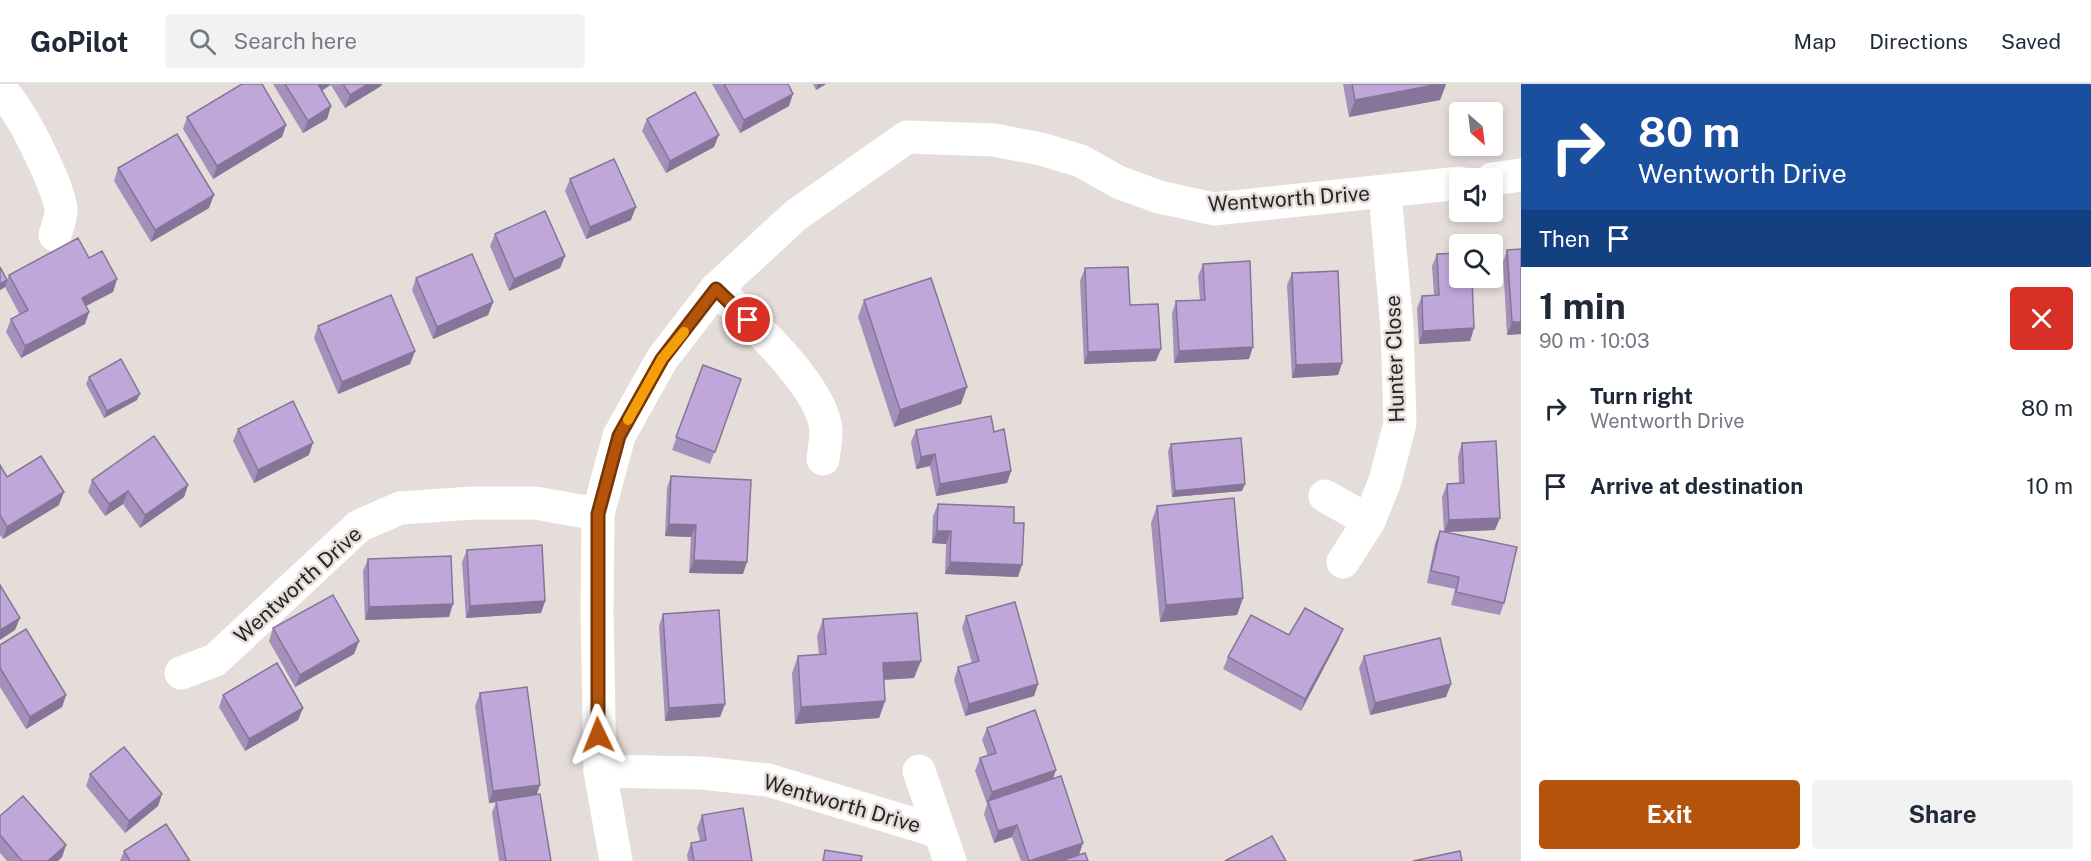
<!DOCTYPE html>
<meta charset="utf-8">
<style>
body{margin:0;font-family:"Public Sans",sans-serif;background:#f2f2f3;color:#1f2937;height:100vh;display:flex;flex-direction:column;font-size:22px;white-space:nowrap}
*{box-sizing:border-box;margin:0}
p{font-size:20px;color:#747a83}
.icon{flex:none;width:33px;height:33px;fill:none;stroke:currentColor;stroke-width:2;stroke-linecap:round;stroke-linejoin:round}
.map{position:relative;flex:1;overflow:hidden}
.side{display:flex;flex-direction:column;background:#fff;width:570px}
.side>*{flex:none}
.top-card{background:#1a4fa0;color:#fff;overflow:hidden}
.needle{width:39px;rotate:152deg}
.buttons{position:absolute;left:1449px;top:18px;display:grid;gap:12px}
.buttons a{display:grid;place-items:center;width:54px;height:54px;border-radius:6px;background:#fff;box-shadow:0 3px 9px #0003;font-size:30px}
.pin{position:absolute;display:grid;place-items:center;width:51px;height:51px;color:#fff;margin:-26px;border:3px solid #fff;border-radius:50%;box-shadow:0 2px 6px #0007}
.me{position:absolute;width:66px;margin:-33px;rotate:358deg;stroke-linejoin:round;filter:drop-shadow(0 0 4px #0008)}
.turn{display:flex;align-items:center;gap:21px;height:126px;padding:0 18px;font-size:27px}
.turn .icon{width:78px;height:78px;stroke-width:2.5}
.turn b{display:block;font-size:42px;line-height:51px}
.then{display:flex;align-items:center;height:57px;padding:0 18px;background:#0003;gap:12px;font-size:22px}
.round{display:grid;place-items:center;flex:none;width:63px;height:63px;border-radius:6px;background:#f2f2f3}
.overview{display:flex;align-items:center;justify-content:space-between;height:102px;padding:0 18px}
h1{font-size:36px;font-weight:700;line-height:45px}
.action{display:flex;gap:12px;margin-top:auto;padding:12px 18px}
.action a{flex:1;height:69px;border-radius:6px;background:#b45309;color:#fff;font-size:24px;font-weight:700;line-height:69px;text-align:center}
.action a+a{background:#f2f2f3;color:#1f2937}
ul{padding:0;list-style:none}
li{display:flex;align-items:center;gap:18px;height:78px;padding:0 18px}
li div{flex:1}
li b{display:block;font-size:22px}
li em{font-style:normal}
header{display:flex;align-items:center;gap:36px;box-sizing:border-box;height:84px;padding:0 30px;background:#fff;border-bottom:2px solid #e0e1e3}
header strong{font-size:28px}
nav{display:flex;gap:33px;margin-inline-start:auto;font-size:21px}
.search{width:420px;height:54px;background:#f2f2f3;display:flex;align-items:center;gap:15px;box-sizing:border-box;padding:0 21px;border-radius:6px;color:#747a83;font-size:22px}
main{display:flex;flex:1;min-height:0}
.map>svg:first-child{display:block}
.lines{fill:none;stroke-linecap:round;stroke-linejoin:round}
.minor{stroke:#fff;stroke-width:33}
.wall{fill:#a490bb}
.shaded-wall{fill:#867599}
.building{fill:#bfa7da;stroke:#867599;stroke-width:1.5}
.route-casing{stroke:#753606;stroke-width:15}
.route{stroke:#b45309;stroke-width:10}
.slow{stroke:#f59e0b;stroke-width:10}
.labels{text-anchor:middle;stroke-width:5;stroke-linejoin:round;paint-order:stroke}
.street-label{font-size:21px;fill:#282624;stroke:#e5ddda}
</style>
<header>
<strong>GoPilot</strong>
<div class="search"><svg class="icon" aria-label="search" viewBox="0 0 24 24"><circle cx="10" cy="10" r="6"/><path d="M15 15l6 6"/></svg>Search here</div>
<nav><a>Map</a><a>Directions</a><a>Saved</a></nav>
</header>
<main>
<div class="map">
<svg width="1521" height="777" viewBox="0 0 1521 777">
<rect width="100%" height="100%" fill="#e5ddda"/>
<g class="lines">
<g class="minor">
<path d="M0,6C19,20 57,100 61,124C62,132 57,144 55,151"/>
<polyline points="1492,95 1521,91"/>
<path d="M716,205C748,235 824,303 826,347C826,356 824,366 823,375"/>
<polyline points="1325,412 1369,437"/>
<polyline points="1343,478 1369,437 1385,397 1400,339 1397,243 1385,109"/>
<polyline points="181,589 215,576 359,442 400,424 473,419 535,419 598,430"/>
<polyline points="600,687 702,689 768,696 940,748"/>
<polyline points="919,687 950,777"/>
<polyline points="616,777 600,687 597,526 598,430 619,352 662,275 716,205 796,131 907,53 994,56 1041,65 1081,77 1118,98 1159,113 1214,125 1460,99"/>
</g>
</g>
<g class="wall">
<polygon points="273,0 382,0 381,2 345,24 331,1 322,7 331,22 327,35 303,49"/>
<polygon points="712,0 788,0 789,22 740,49"/>
<polygon points="813,0 826,0 816,6"/>
<polygon points="1343,0 1446,0 1440,16 1349,33"/>
<polygon points="187,33 286,41 282,53 213,95 183,45"/>
<polygon points="647,35 714,63 666,89 642,47"/>
<polygon points="118,84 209,124 151,158 114,97"/>
<polygon points="570,95 631,136 586,155 565,107"/>
<polygon points="495,150 565,172 560,184 509,207 490,162"/>
<polygon points="1507,166 1521,250 1507,251 1503,178"/>
<polygon points="1437,170 1474,244 1470,257 1419,260 1417,224 1422,212 1434,211 1432,182"/>
<polygon points="89,174 117,195 113,208 86,222 89,228 85,240 21,274 6,248 11,235 20,231 5,203 0,206 0,183 7,196 9,191"/>
<polygon points="1203,180 1249,275 1174,279 1172,229 1176,217 1200,216 1198,192"/>
<polygon points="1085,184 1130,221 1156,277 1084,280 1080,197"/>
<polygon points="1292,189 1342,279 1338,291 1292,294 1287,201"/>
<polygon points="416,194 493,218 488,231 433,255 412,206"/>
<polygon points="864,216 961,320 894,343 858,233"/>
<polygon points="318,242 415,267 410,280 338,310 314,254"/>
<polygon points="703,281 741,295 710,380 672,366"/>
<polygon points="89,293 137,316 104,334 86,300"/>
<polygon points="238,345 309,371 254,399 233,357"/>
<polygon points="916,346 994,348 1011,387 1007,399 936,412 930,382 916,385 911,358"/>
<polygon points="1462,359 1495,446 1445,448 1504,519 1500,531 1451,521 1455,505 1427,499 1435,459 1440,447 1444,448 1442,413 1447,400 1459,399 1458,372"/>
<polygon points="1171,360 1242,407 1172,413 1168,367"/>
<polygon points="0,381 7,393 59,421 3,455 0,451"/>
<polygon points="671,392 743,490 689,489 691,453 665,452 667,404"/>
<polygon points="92,396 188,401 184,413 140,444 123,420 105,432 88,408"/>
<polygon points="938,420 1014,439 1018,493 945,490 946,460 932,459 933,432"/>
<polygon points="1157,422 1243,514 1237,531 1160,538 1151,439"/>
<polygon points="467,466 545,517 541,529 466,534 462,478"/>
<polygon points="368,475 449,533 365,536 363,487"/>
<polygon points="663,530 725,620 720,633 665,637 659,542"/>
<polygon points="966,532 1038,600 1034,612 965,632 954,596 958,583 972,579 962,544"/>
<polygon points="823,535 914,594 884,596 885,617 879,634 795,640 792,589 798,572 819,571 817,552"/>
<polygon points="273,544 359,557 354,570 295,603 269,557"/>
<polygon points="1343,545 1338,557 1301,627 1223,585 1228,573 1289,551"/>
<polygon points="0,561 66,611 62,623 26,645 0,603"/>
<polygon points="1364,572 1451,600 1446,613 1370,631 1359,584"/>
<polygon points="480,609 537,710 551,777 499,777 492,729 496,718 489,719 475,622"/>
<polygon points="223,611 303,624 298,636 245,667 219,623"/>
<polygon points="987,644 1053,695 1079,771 1088,777 1021,777 1012,753 994,759 984,730 987,720 975,687 980,674 988,672 982,656"/>
<polygon points="90,690 162,710 158,722 125,749 86,702"/>
<polygon points="702,731 752,777 688,777 687,771 691,759 700,757 697,744"/>
<polygon points="0,732 66,761 62,773 58,777 7,777 0,769"/>
<polygon points="124,767 190,777 120,777"/>
</g>
<g class="shaded-wall">
<polygon points="318,0 331,0 313,12"/>
<polygon points="368,0 382,0 381,2 345,24 350,11"/>
<polygon points="818,0 826,0 816,6"/>
<polygon points="1439,0 1446,0 1440,16 1349,33 1355,16"/>
<polygon points="793,10 789,22 740,49 744,36"/>
<polygon points="331,22 327,35 303,49 308,37"/>
<polygon points="286,41 282,53 213,95 217,82"/>
<polygon points="719,51 714,63 666,89 670,77"/>
<polygon points="214,111 209,124 151,158 155,146"/>
<polygon points="636,123 631,136 586,155 590,143"/>
<polygon points="565,172 560,184 509,207 514,195"/>
<polygon points="117,195 113,208 78,226 82,214"/>
<polygon points="7,196 5,203 0,206 0,200"/>
<polygon points="493,218 488,231 433,255 437,243"/>
<polygon points="89,228 85,240 21,274 25,262"/>
<polygon points="1512,238 1521,238 1521,250 1507,251"/>
<polygon points="1474,244 1470,257 1419,260 1423,247"/>
<polygon points="1253,263 1249,275 1174,279 1179,267"/>
<polygon points="1161,265 1156,277 1084,280 1088,268"/>
<polygon points="415,267 410,280 338,310 342,298"/>
<polygon points="1342,279 1338,291 1292,294 1296,281"/>
<polygon points="967,303 961,320 894,343 900,326"/>
<polygon points="140,310 137,316 104,334 107,327"/>
<polygon points="313,359 309,371 254,399 258,386"/>
<polygon points="935,370 930,382 916,385 921,373"/>
<polygon points="1011,387 1007,399 936,412 940,400"/>
<polygon points="1245,400 1242,407 1172,413 1175,407"/>
<polygon points="188,401 184,413 140,444 145,431"/>
<polygon points="128,407 123,420 105,432 109,420"/>
<polygon points="64,408 59,421 3,455 7,443"/>
<polygon points="1500,434 1495,446 1444,448 1449,436"/>
<polygon points="669,440 696,441 691,453 665,452"/>
<polygon points="937,447 951,447 946,460 932,459"/>
<polygon points="694,476 747,478 743,490 689,489"/>
<polygon points="950,478 1022,481 1018,493 945,490"/>
<polygon points="1243,514 1237,531 1160,538 1166,521"/>
<polygon points="545,517 541,529 466,534 470,522"/>
<polygon points="453,520 449,533 365,536 369,523"/>
<polygon points="20,534 15,546 0,556 0,546"/>
<polygon points="1343,545 1338,557 1301,627 1305,615"/>
<polygon points="359,557 354,570 295,603 300,591"/>
<polygon points="921,577 914,594 877,596 883,579"/>
<polygon points="1038,600 1034,612 965,632 969,620"/>
<polygon points="1451,600 1446,613 1370,631 1375,619"/>
<polygon points="66,611 62,623 26,645 30,633"/>
<polygon points="885,617 879,634 795,640 801,623"/>
<polygon points="725,620 720,633 665,637 669,624"/>
<polygon points="303,624 298,636 245,667 249,655"/>
<polygon points="1056,686 1052,698 988,718 992,708"/>
<polygon points="540,701 536,713 489,719 493,707"/>
<polygon points="162,710 158,722 125,749 129,737"/>
<polygon points="1017,741 1012,753 994,759 998,747"/>
<polygon points="1083,759 1079,771 1062,777 1030,777"/>
<polygon points="66,761 62,773 58,777 48,777"/>
</g>
<g class="building">
<polygon points="242,0 262,0 286,41 217,82 187,33"/>
<polygon points="285,0 318,0 331,22 308,37"/>
<polygon points="343,0 368,0 350,11"/>
<polygon points="724,0 788,0 793,10 744,36"/>
<polygon points="1352,0 1439,0 1355,16"/>
<polygon points="695,8 719,51 670,77 647,35"/>
<polygon points="177,50 214,111 155,146 118,84"/>
<polygon points="614,75 636,123 590,143 570,95"/>
<polygon points="545,127 565,172 514,195 495,150"/>
<polygon points="78,154 89,174 102,167 117,195 82,214 89,228 25,262 11,235 28,226 9,191"/>
<polygon points="1521,165 1521,238 1512,238 1507,166"/>
<polygon points="1460,169 1460,194 1472,194 1474,244 1423,247 1422,212 1439,211 1437,170"/>
<polygon points="472,170 493,218 437,243 416,194"/>
<polygon points="1250,177 1253,263 1179,267 1176,217 1205,216 1203,180"/>
<polygon points="0,183 7,196 0,200"/>
<polygon points="1128,183 1130,221 1158,220 1161,265 1088,268 1085,184"/>
<polygon points="1338,187 1342,279 1296,281 1292,189"/>
<polygon points="931,194 967,303 900,326 864,216"/>
<polygon points="391,211 415,267 342,298 318,242"/>
<polygon points="121,275 140,310 107,327 89,293"/>
<polygon points="703,281 741,295 715,368 676,353"/>
<polygon points="293,317 313,359 258,386 238,345"/>
<polygon points="991,332 994,348 1004,345 1011,387 940,400 935,370 921,373 916,346"/>
<polygon points="154,352 188,401 145,431 128,407 109,420 92,396"/>
<polygon points="1241,354 1245,400 1175,407 1171,360"/>
<polygon points="1496,357 1500,434 1449,436 1447,400 1464,399 1462,359"/>
<polygon points="41,372 64,408 7,443 0,431 0,381 7,393"/>
<polygon points="671,392 751,396 747,478 694,476 696,441 669,440"/>
<polygon points="1234,414 1243,514 1166,521 1157,422"/>
<polygon points="938,420 1014,423 1014,439 1024,439 1022,481 950,478 951,447 937,447"/>
<polygon points="1440,447 1517,463 1504,519 1456,508 1459,493 1431,487"/>
<polygon points="542,461 545,517 470,522 467,466"/>
<polygon points="451,472 453,520 369,523 368,475"/>
<polygon points="0,501 20,534 0,546"/>
<polygon points="333,511 359,557 300,591 273,544"/>
<polygon points="1015,518 1038,600 969,620 958,583 979,577 966,532"/>
<polygon points="1305,524 1343,545 1305,615 1228,573 1251,531 1289,551"/>
<polygon points="719,526 725,620 669,624 663,530"/>
<polygon points="917,529 921,577 883,579 885,617 801,623 798,572 826,570 823,535"/>
<polygon points="26,545 66,611 30,633 0,584 0,561"/>
<polygon points="1440,554 1451,600 1375,619 1364,572"/>
<polygon points="277,579 303,624 249,655 223,611"/>
<polygon points="527,603 540,701 493,707 480,609"/>
<polygon points="1035,626 1056,686 992,708 980,674 996,669 987,644"/>
<polygon points="124,663 162,710 129,737 90,690"/>
<polygon points="1061,692 1083,759 1029,777 1017,741 998,747 988,717"/>
<polygon points="540,710 551,777 506,777 496,717"/>
<polygon points="23,712 66,761 48,777 22,777 0,751 0,732"/>
<polygon points="743,724 752,777 694,777 691,759 706,756 702,731"/>
<polygon points="166,740 190,777 130,777 124,767"/>
<polygon points="1272,752 1286,777 1225,777"/>
<polygon points="825,766 862,772 861,777 823,777"/>
<polygon points="1460,767 1462,777 1413,777"/>
<polygon points="1085,769 1088,777 1061,777"/>
</g>
<g class="lines">
<g class="route-casing">
<polyline id="route" points="598,651 598,430 619,352 662,275 716,205 748,236"/>
</g>
<use href="#route" class="route"/>
<polyline class="slow" points="628,336 662,275 684,248"/>
</g>
<g class="labels">
<g class="street-label">
<text transform="translate(1289 115) rotate(-4)" y="7">Wentworth Drive</text>
<text transform="translate(1395 275) rotate(-92)" y="7">Hunter Close</text>
<text transform="translate(298 501) rotate(-42)" y="7">Wentworth Drive</text>
<text transform="translate(842 720) rotate(16)" y="7">Wentworth Drive</text>
</g>
</g>
</svg>
<div class="buttons">
<a><svg class="needle" viewBox="-14 -14 28 28"><path d="M0-13l5 13h-10z" fill="#e53935"/><path d="M0 13l5-13h-10z" fill="#747a83"/></svg></a>
<a><svg class="icon" aria-label="sound" viewBox="0 0 24 24"><path d="M4 9h4l5-4v14l-5-4H4zM17 9q2 3 0 6"/></svg></a>
<a><svg class="icon" aria-label="search" viewBox="0 0 24 24"><circle cx="10" cy="10" r="6"/><path d="M15 15l6 6"/></svg></a>
</div>
<div class="pin" style="left:748px;top:236px;background:#d93025"><svg class="icon" aria-label="arrive" viewBox="0 0 24 24"><path d="M6 21V4h12l-3 4 3 4H6"/></svg></div>
<svg class="me" style="left:598px;top:651px" viewBox="-20 -20 40 40"><path d="M0-17L14 15 0 8-14 15z" fill="#b45309" stroke="#fff" stroke-width="4"/></svg>
</div>
<section class="side">
<div class="top-card">
<div class="turn"><svg class="icon" aria-label="right" viewBox="0 0 24 24"><path d="M7 20v-9h11M14 6l5 5-5 5"/></svg><div><b>80 m</b>Wentworth Drive</div></div>
<div class="then">Then<svg class="icon" aria-label="arrive" viewBox="0 0 24 24"><path d="M6 21V4h12l-3 4 3 4H6"/></svg></div>
</div>
<div class="overview"><div><h1>1 min</h1><p>90 m · 10:03</p></div><a class="round" style="background:#d93025;color:#fff"><svg class="icon" aria-label="close" viewBox="0 0 24 24"><path d="M6 6l12 12M18 6L6 18"/></svg></a></div>
<ul>
<li><svg class="icon" aria-label="right" viewBox="0 0 24 24"><path d="M7 20v-9h11M14 6l5 5-5 5"/></svg><div><b>Turn right</b><p>Wentworth Drive</p></div><em>80 m</em></li>
<li><svg class="icon" aria-label="arrive" viewBox="0 0 24 24"><path d="M6 21V4h12l-3 4 3 4H6"/></svg><div><b>Arrive at destination</b></div><em>10 m</em></li>
</ul>
<div class="action"><a>Exit</a><a>Share</a></div>
</section>
</main>
